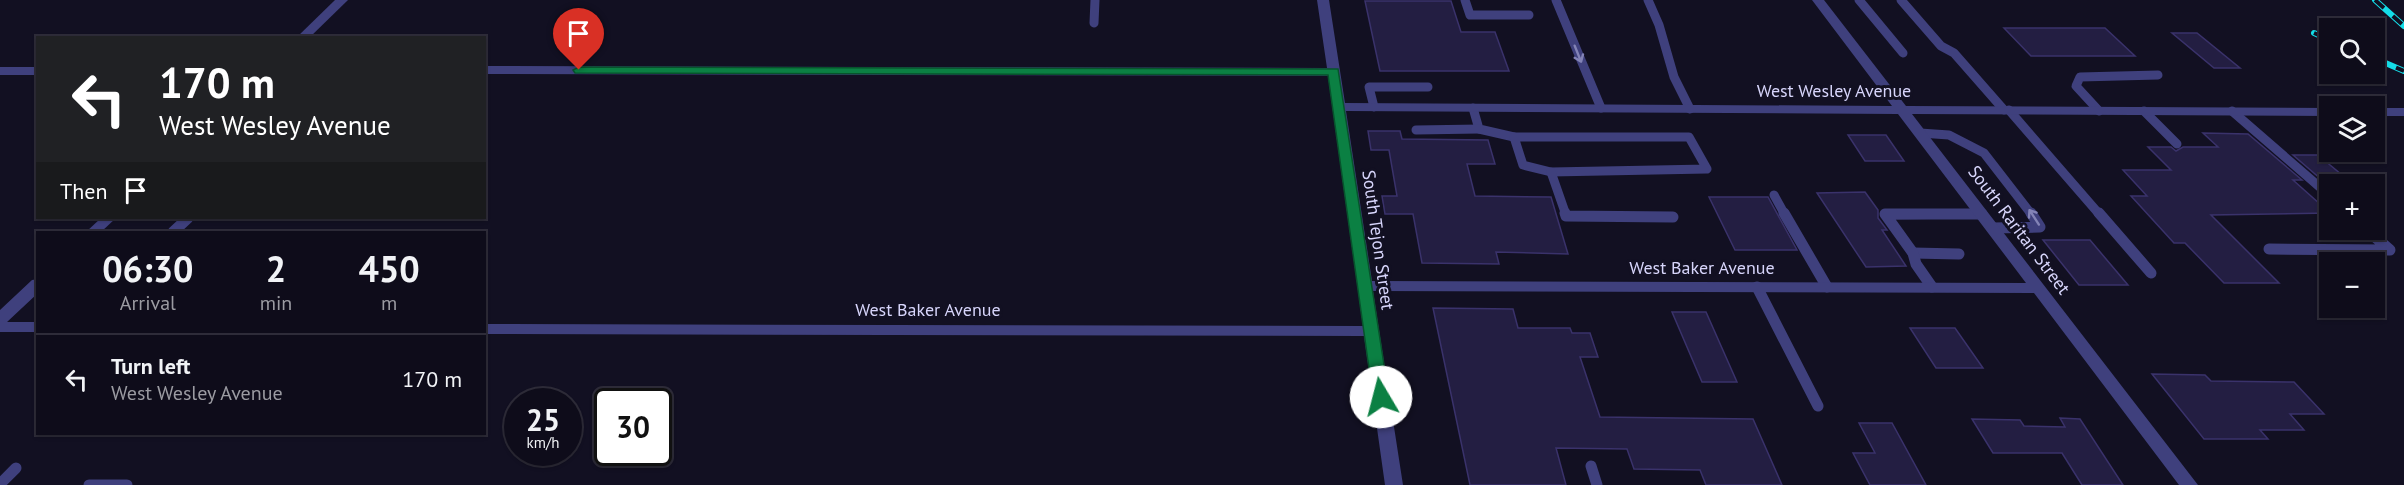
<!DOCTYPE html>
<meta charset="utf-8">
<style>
body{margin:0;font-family:"PT Sans",sans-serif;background:#171523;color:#f1f3f6;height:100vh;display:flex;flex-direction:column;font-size:22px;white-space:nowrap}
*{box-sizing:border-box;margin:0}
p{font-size:20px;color:#9b9ba2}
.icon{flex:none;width:33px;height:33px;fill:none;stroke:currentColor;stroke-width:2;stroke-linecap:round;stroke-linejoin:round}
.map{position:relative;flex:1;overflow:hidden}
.panel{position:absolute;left:36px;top:231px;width:450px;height:204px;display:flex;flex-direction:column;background:#0e0c1a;border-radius:0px;box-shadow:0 2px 4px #0004,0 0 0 2px #2e2c39}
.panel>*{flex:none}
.top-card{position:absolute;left:36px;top:36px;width:450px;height:183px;border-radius:0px;box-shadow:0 2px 4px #0004,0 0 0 2px #2e2c39;background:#202124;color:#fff;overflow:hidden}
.tools{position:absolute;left:2319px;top:18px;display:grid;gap:12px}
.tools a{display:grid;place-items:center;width:66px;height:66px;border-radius:0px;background:#0e0c1a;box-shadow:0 2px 4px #0004,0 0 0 2px #2e2c39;font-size:30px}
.speed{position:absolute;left:504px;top:388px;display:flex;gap:12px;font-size:30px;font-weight:700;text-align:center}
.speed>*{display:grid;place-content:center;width:78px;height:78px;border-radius:50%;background:#0e0c1a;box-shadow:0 2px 4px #0004,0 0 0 2px #2e2c39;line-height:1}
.speed small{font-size:15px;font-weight:400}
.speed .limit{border:3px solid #111;border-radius:9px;background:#fff;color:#111}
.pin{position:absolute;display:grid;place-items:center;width:51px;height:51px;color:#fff;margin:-62px -26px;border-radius:50% 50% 50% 0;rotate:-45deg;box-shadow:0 0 6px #0007}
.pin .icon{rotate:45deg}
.me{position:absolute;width:66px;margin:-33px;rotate:352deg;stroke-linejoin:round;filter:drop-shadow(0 0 4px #0008)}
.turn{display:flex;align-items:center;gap:21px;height:126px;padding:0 24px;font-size:27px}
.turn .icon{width:78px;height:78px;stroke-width:2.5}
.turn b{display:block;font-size:42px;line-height:51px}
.then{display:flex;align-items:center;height:57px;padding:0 24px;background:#0003;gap:12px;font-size:22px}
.eta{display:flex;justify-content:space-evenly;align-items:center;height:102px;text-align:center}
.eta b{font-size:36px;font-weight:700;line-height:42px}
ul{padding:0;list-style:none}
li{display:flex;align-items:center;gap:18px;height:90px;padding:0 24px;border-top:2px solid #2e2c39}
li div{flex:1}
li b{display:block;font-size:22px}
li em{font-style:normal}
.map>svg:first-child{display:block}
.building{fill:#231e42;stroke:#3a326b;stroke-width:1.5}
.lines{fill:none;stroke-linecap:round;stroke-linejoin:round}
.service-far1{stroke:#3f407d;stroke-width:9}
.service{stroke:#3f407d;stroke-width:11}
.minor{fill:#3f407d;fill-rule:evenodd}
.rail-casing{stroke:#14dde8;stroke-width:6}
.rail{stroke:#121022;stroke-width:4;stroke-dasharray:12;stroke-linecap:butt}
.oneway{stroke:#8383b6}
.route{fill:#0b8043;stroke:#07532c;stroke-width:1.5}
.labels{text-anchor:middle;stroke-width:6;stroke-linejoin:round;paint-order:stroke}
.street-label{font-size:18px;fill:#d7d5fb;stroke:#121022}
</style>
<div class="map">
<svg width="2404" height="485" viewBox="0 0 2404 485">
<rect width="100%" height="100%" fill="#121022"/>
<g class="building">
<polygon points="1365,1 1451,1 1461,32 1495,32 1509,71 1380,71"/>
<polygon points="2004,28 2105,28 2135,56 2031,56"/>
<polygon points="2172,33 2197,33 2240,68 2214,68"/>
<polygon points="1368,131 1400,131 1402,139 1488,140 1495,164 1467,164 1475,196 1551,197 1568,254 1496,252 1499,264 1422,263 1413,214 1385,214 1382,196 1397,196 1389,150 1371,150"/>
<polygon points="2203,133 2248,134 2302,180 2293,180 2330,213 2211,215 2279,283 2224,283 2185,243 2174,243 2131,196 2147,196 2123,170 2171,170 2148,147 2171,147 2176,151 2183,147 2218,147"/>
<polygon points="1848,135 1886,135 1904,161 1865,161"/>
<polygon points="2293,155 2318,155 2348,180 2322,180"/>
<polygon points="1865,192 1878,210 1878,218 1887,230 1882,230 1906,266 1866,267 1817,193"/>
<polygon points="1709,197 1768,197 1797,250 1735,250"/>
<polygon points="2043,240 2090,240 2128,285 2079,285"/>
<polygon points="1433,308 1513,309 1518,328 1570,328 1572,333 1590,333 1598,357 1580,357 1600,417 1753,419 1782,485 1706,485 1700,470 1634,469 1627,449 1556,448 1566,485 1470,485"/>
<polygon points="1672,312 1706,312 1737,382 1702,382"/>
<polygon points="1910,328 1955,328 1983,368 1936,368"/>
<polygon points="2152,374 2205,375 2211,381 2294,382 2324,414 2290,414 2304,430 2260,430 2268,439 2204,439"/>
<polygon points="2060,418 2080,419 2123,485 2082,485 2062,453 1993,453 1972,419 2020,420 2024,426 2065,427"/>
<polygon points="1859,423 1892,423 1926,485 1870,485 1853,453 1875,453"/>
</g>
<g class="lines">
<g class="service-far1">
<polyline points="1465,0 1470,15 1529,15"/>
<polyline points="1556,0 1601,108"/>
<polyline points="1648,0 1659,25 1674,77 1690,109"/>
<polyline points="1859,0 1903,53"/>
<polyline points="1901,0 1941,46 1954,53 2004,110"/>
<polyline points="1094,23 1095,0"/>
<polyline points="1374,107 1369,87 1428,87"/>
<polyline points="1473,108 1479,129 1514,137"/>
<polyline points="2009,110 2100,215"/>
<polyline points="2099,111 2076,86 2080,77 2158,75"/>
<polyline points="2144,111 2177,144"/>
<polyline points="2232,111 2330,196"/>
<polyline points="1416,130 1479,129"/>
<polyline points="1920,133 1949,135 1984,153 2032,215"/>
<polygon points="1514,137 1689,137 1707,169 1551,172 1523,165"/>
<polyline points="1551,172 1566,215"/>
<polyline points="1774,195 1785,215"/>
<polyline points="1886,215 1982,214"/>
</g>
<g class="service">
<polyline points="1565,213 1566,216 1673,217"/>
<polyline points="1784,213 1827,287"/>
<polyline points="2099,213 2151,273"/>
<polyline points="1993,228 2040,227 2031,213"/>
<polyline points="173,232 188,218"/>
<polyline points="2269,249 2390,250 2367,230"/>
<polyline points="1913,253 1959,254"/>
<polyline points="1757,287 1818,406"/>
<polyline points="1932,287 1916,264 1913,253 1885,214 1982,214"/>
<polyline points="1591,466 1597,485"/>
<polyline points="0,484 16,468"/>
<polyline points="89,485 127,485"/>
</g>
<g class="minor">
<polygon points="335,0 348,0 309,38 296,38"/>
<path d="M1317,0H1329L1345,103L1892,106L1812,0H1824L1906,106L2330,108V116L1912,114L2198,485H2179L2034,293L1373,291L1403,485H1385L1364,336L484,334V324L1363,326L1328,76L484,74V66L1327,68ZM1346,111L1898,114L2026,283L1372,281Z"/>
<rect x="0" y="67" width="38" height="8"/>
<rect x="2374" y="108" width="30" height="8"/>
<polygon points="101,218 116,218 101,232 86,232"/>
<polygon points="38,279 38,293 7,322 38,322 38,332 0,332 0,310 32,280"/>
</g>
<g class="rail-casing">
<g id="rail">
<polyline points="2375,0 2404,26"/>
<polyline points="2314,33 2330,40"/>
<polyline points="2374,58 2404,71"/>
</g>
</g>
<use href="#rail" class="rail"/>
</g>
<defs><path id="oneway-shaft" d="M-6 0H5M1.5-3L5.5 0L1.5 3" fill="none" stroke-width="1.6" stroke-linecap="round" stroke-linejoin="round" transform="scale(1.5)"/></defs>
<g class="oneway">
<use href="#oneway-shaft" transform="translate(1578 54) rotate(68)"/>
<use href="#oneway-shaft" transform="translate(2034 217) rotate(-123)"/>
</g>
<polygon class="route" points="579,67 1338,69 1389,397 1387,401 1376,401 1373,397 1328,75 575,73 573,70"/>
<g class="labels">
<g class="street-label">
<text x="1834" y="97">West Wesley Avenue</text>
<text transform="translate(2019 230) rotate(53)" y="6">South Raritan Street</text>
<text transform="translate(1378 240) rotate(82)" y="6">South Tejon Street</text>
<text x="1702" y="274">West Baker Avenue</text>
<text x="928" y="316">West Baker Avenue</text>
</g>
</g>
</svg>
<div class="tools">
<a><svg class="icon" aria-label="search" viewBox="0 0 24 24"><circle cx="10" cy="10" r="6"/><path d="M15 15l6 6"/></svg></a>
<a><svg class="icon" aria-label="layers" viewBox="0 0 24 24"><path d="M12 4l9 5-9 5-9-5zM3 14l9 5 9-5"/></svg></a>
<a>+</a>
<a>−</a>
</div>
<div class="speed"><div>25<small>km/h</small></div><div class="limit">30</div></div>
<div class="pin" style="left:579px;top:70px;background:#d93025"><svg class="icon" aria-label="arrive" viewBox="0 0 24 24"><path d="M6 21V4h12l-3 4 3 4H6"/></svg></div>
<svg class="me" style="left:1381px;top:397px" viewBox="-20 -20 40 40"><circle r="19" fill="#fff"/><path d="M0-13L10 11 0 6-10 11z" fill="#0b8043"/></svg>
<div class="top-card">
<div class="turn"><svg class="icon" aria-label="left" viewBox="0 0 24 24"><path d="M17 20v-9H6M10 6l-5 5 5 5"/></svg><div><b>170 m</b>West Wesley Avenue</div></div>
<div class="then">Then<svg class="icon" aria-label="arrive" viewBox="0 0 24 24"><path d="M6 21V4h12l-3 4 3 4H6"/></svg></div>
</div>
<section class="panel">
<div class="eta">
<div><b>06:30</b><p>Arrival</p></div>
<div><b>2</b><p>min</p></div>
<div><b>450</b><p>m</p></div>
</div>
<ul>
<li><svg class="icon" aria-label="left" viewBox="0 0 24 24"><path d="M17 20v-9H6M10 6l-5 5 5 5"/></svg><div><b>Turn left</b><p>West Wesley Avenue</p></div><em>170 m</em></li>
</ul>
</section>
</div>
